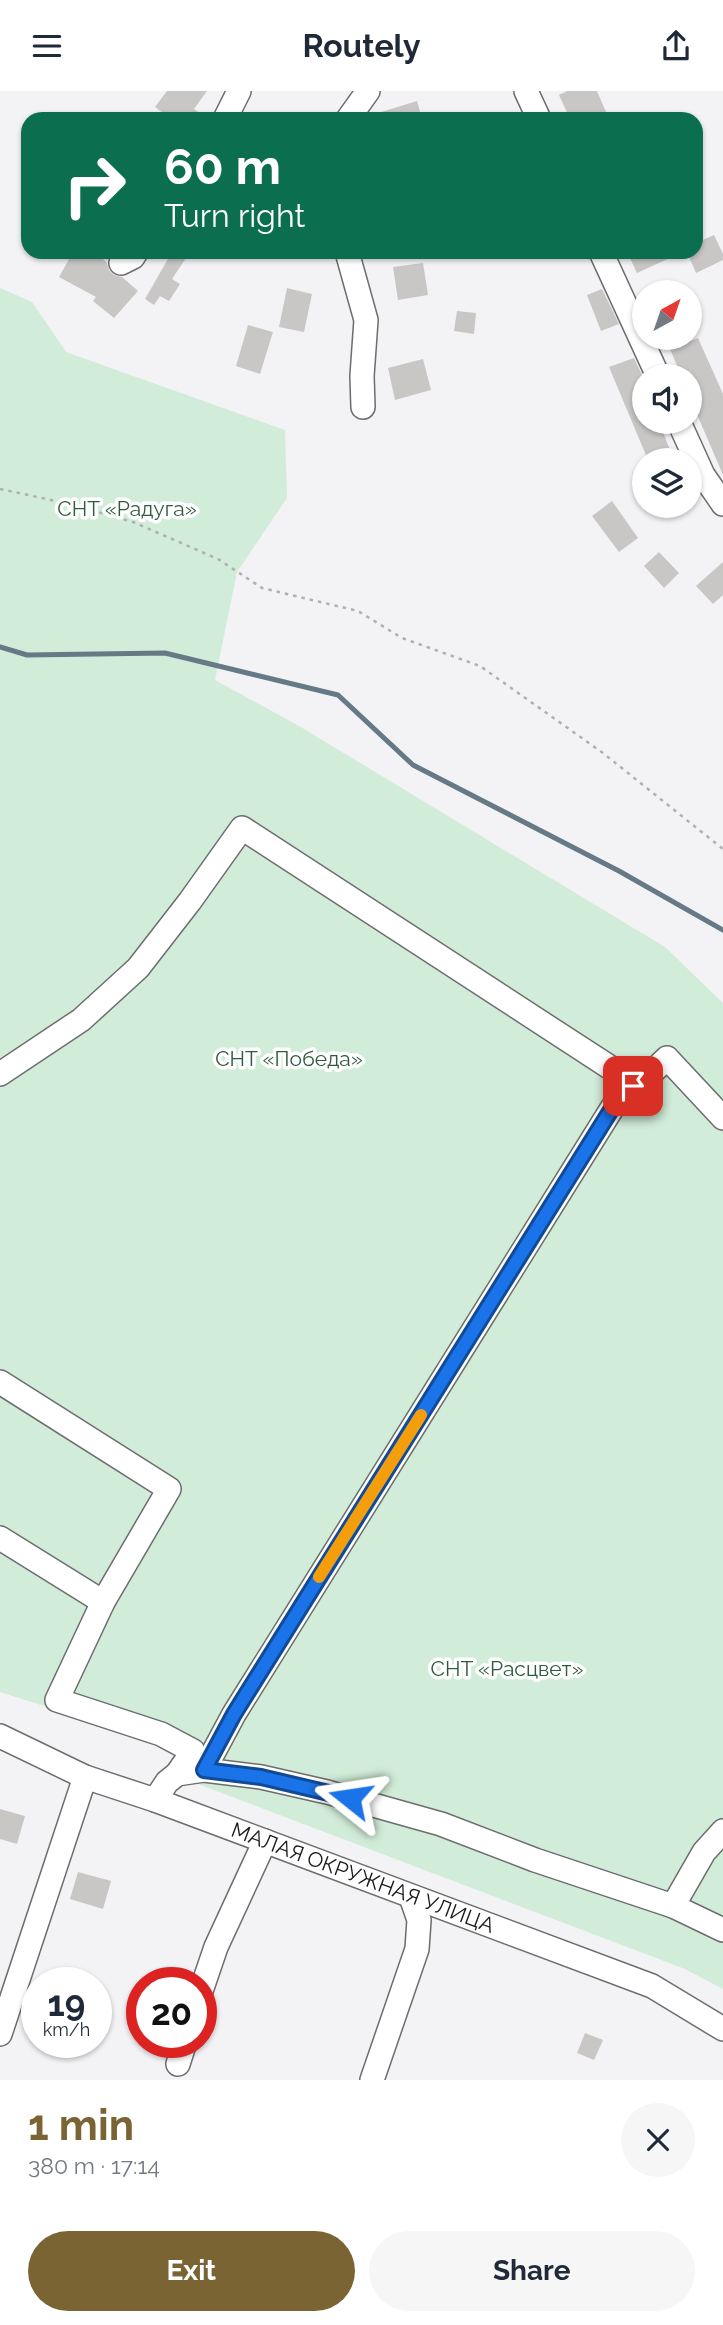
<!DOCTYPE html>
<meta charset="utf-8">
<style>
body{margin:0;font-family:Raleway,sans-serif;background:#f6f6f7;color:#1f2937;height:100vh;display:flex;flex-direction:column;font-size:26px;white-space:nowrap}
*{box-sizing:border-box;margin:0}
p{font-size:23px;color:#747a83}
.icon{flex:none;width:38px;height:38px;fill:none;stroke:currentColor;stroke-width:2;stroke-linecap:round;stroke-linejoin:round}
.map{position:relative;height:1989px;overflow:hidden}
.sheet{display:flex;flex-direction:column;background:#fff;flex:1}
.sheet>*{flex:none}
.guide{position:absolute;left:21px;top:21px;width:682px;height:147px;border-radius:21px;box-shadow:0 2px 5px #0004;background:#0b6e4f;color:#fff;overflow:hidden}
.needle{width:46px;rotate:40deg}
.fabs{position:absolute;left:632px;top:189px;display:grid;gap:14px}
.fabs a{display:grid;place-items:center;width:70px;height:70px;border-radius:50%;background:#fff;box-shadow:0 2px 5px #0004;font-size:35px}
.speed{position:absolute;left:21px;top:1876px;display:flex;gap:14px;font-size:35px;font-weight:700;text-align:center}
.speed>*{display:grid;place-content:center;width:91px;height:91px;border-radius:50%;background:#fff;box-shadow:0 2px 5px #0004;line-height:1}
.speed small{font-size:18px;font-weight:400}
.speed .limit{border:10px solid #d22;background:#fff;color:#111}
.pin{position:absolute;display:grid;place-items:center;width:60px;height:60px;color:#fff;margin:-30px;border-radius:14px;box-shadow:0 4px 10px #0006}
.me{position:absolute;width:77px;margin:-38px;rotate:285deg;stroke-linejoin:round;filter:drop-shadow(0 0 5px #0008)}
.turn{display:flex;align-items:center;gap:24px;height:147px;padding:0 28px;font-size:32px}
.turn .icon{width:91px;height:91px;stroke-width:2.5}
.turn b{display:block;font-size:49px;line-height:60px}
.round{display:grid;place-items:center;flex:none;width:74px;height:74px;border-radius:37px;background:#f6f6f7}
.summary{display:flex;align-items:center;justify-content:space-between;height:119px;padding:0 28px}
h1{font-size:42px;font-weight:700;line-height:52px;color:#7a6434}
.button{display:flex;gap:14px;margin-top:auto;padding:14px 28px}
.button a{flex:1;height:80px;border-radius:42px;background:#7a6434;color:#fff;font-size:28px;font-weight:700;line-height:80px;text-align:center}
.button a+a{background:#f6f6f7;color:#1f2937}
header{display:flex;justify-content:space-between;align-items:center;height:91px;padding:0 28px;background:#fff;font-size:32px;font-weight:700}
.map>svg:first-child{display:block}
.green{fill:#d1ecd8}
.lines{fill:none;stroke-linecap:round;stroke-linejoin:round}
.stream{stroke:#667986;stroke-width:5}
.building{fill:#c9c7c6}
.minor-casing{stroke:#6d6d6f;stroke-width:26}
.path{stroke:#b0b0b1;stroke-width:2.5;stroke-dasharray:3.5 5;stroke-linecap:butt}
.minor{stroke:#fff;stroke-width:23}
.route-casing{stroke:#114b97;stroke-width:18}
.route{stroke:#1a73e8;stroke-width:12}
.slow{stroke:#f59e0b;stroke-width:12}
.labels{text-anchor:middle;stroke-width:7;stroke-linejoin:round;paint-order:stroke}
.park-label{font-size:21px;fill:#2e5b3d;stroke:#fff}
.street-label{font-size:21px;fill:#1a1a1a;stroke:#fff}
</style>
<header><svg class="icon" aria-label="menu" viewBox="0 0 24 24"><path d="M4 6h16M4 12h16M4 18h16"/></svg>Routely<svg class="icon" aria-label="share" viewBox="0 0 24 24"><path d="M12 15V3M7 8l5-5 5 5M5 13v7h14v-7"/></svg></header>
<div class="map">
<svg width="723" height="1989" viewBox="0 0 723 1989">
<rect width="100%" height="100%" fill="#f3f3f5"/>
<polygon class="green" points="0,197 32,211 66,261 285,339 287,407 237,481 215,589 299,635 665,856 723,912 723,1898 685,1878 185,1688 193,1670 163,1653 0,1601"/>
<g class="lines">
<polyline class="stream" points="0,556 27,564 165,562 338,604 413,674 619,780 723,839"/>
</g>
<g class="building">
<polygon points="167,0 207,0 194,18 208,28 171,28 155,16"/>
<polygon points="567,0 597,0 609,28 570,28 559,4"/>
<polygon points="417,10 422,28 368,28 368,25"/>
<polygon points="714,144 723,163 723,169 696,182 687,161 696,161 696,152"/>
<polygon points="73,161 105,161 102,167 107,172 109,179 114,184 122,186 138,200 114,227 93,210 96,206 59,186"/>
<polygon points="172,161 190,161 172,188 180,193 169,210 160,205 154,214 145,208"/>
<polygon points="627,161 683,161 637,182"/>
<polygon points="423,172 428,204 398,209 393,176"/>
<polygon points="287,197 312,203 304,241 279,236"/>
<polygon points="602,198 619,233 601,240 587,204"/>
<polygon points="457,220 476,222 474,243 454,240"/>
<polygon points="248,234 273,241 260,283 236,275"/>
<polygon points="698,247 723,303 723,384 690,307 690,280 681,284 670,258"/>
<polygon points="634,267 644,288 644,331 659,331 672,364 658,369 648,369 609,276"/>
<polygon points="423,268 431,299 395,309 388,277"/>
<polygon points="612,410 638,447 619,461 592,425"/>
<polygon points="659,461 679,482 664,497 644,475"/>
<polygon points="723,471 723,504 713,513 696,495"/>
<polygon points="0,1718 25,1725 17,1753 0,1748"/>
<polygon points="78,1781 111,1790 103,1818 70,1808"/>
<polygon points="585,1942 603,1949 594,1969 577,1962"/>
</g>
<g class="lines">
<g class="minor-casing">
<g id="minor">
<polyline points="526,0 539,28"/>
<polyline points="225,28 239,0"/>
<polyline points="348,28 368,0"/>
<polyline points="347,161 366,229 362,285 363,316"/>
<polyline points="601,161 658,285"/>
<polyline points="121,172 133,166 136,161"/>
<polyline points="679,331 703,384 723,413"/>
<polyline points="0,983 81,929 138,877 190,810 242,737 614,979"/>
<polyline points="0,1291 169,1398 103,1511 57,1609 161,1643 193,1660 177,1683"/>
<polyline points="0,1447 103,1511"/>
<path id="s1" d="M0,1645L85,1686L155,1709L652,1895L723,1938"/>
<polyline points="204,1679 234,1623 621,1003 645,988 667,967 723,1027"/>
<polyline points="155,1709 167,1691 177,1683 204,1679 261,1686 327,1701 441,1733 535,1769 673,1815 723,1839"/>
<polyline points="673,1815 704,1761 723,1740"/>
<polyline points="201,1900 216,1856 265,1750"/>
<polyline points="0,1943 85,1686"/>
<polyline points="178,1973 185,1951"/>
<polyline points="372,1989 417,1858 419,1829 411,1806"/>
</g>
</g>
<polyline class="path" points="0,398 70,413 133,431 218,468 262,497 358,520 402,547 480,575 603,662 723,758"/>
<use href="#minor" class="minor"/>
</g>
<g class="lines">
<g class="route-casing">
<polyline id="route" points="350,1707 261,1686 204,1679 234,1623 621,1003 633,995"/>
</g>
<use href="#route" class="route"/>
<polyline class="slow" points="319,1486 421,1324"/>
</g>
<g class="labels">
<g class="park-label">
<text x="127" y="425">СНТ «Радуга»</text>
<text x="289" y="975">СНТ «Победа»</text>
<text x="507" y="1585">СНТ «Расцвет»</text>
</g>
<g class="street-label">
<text dy="7" stroke="none"><textPath href="#s1" startOffset="390">МАЛАЯ ОКРУЖНАЯ УЛИЦА</textPath></text>
</g>
</g>
</svg>
<div class="fabs">
<a><svg class="needle" viewBox="-14 -14 28 28"><path d="M0-13l5 13h-10z" fill="#e53935"/><path d="M0 13l5-13h-10z" fill="#747a83"/></svg></a>
<a><svg class="icon" aria-label="sound" viewBox="0 0 24 24"><path d="M4 9h4l5-4v14l-5-4H4zM17 9q2 3 0 6"/></svg></a>
<a><svg class="icon" aria-label="layers" viewBox="0 0 24 24"><path d="M12 4l9 5-9 5-9-5zM3 14l9 5 9-5"/></svg></a>
</div>
<div class="speed"><div>19<small>km/h</small></div><div class="limit">20</div></div>
<div class="pin" style="left:633px;top:995px;background:#d93025"><svg class="icon" aria-label="arrive" viewBox="0 0 24 24"><path d="M6 21V4h12l-3 4 3 4H6"/></svg></div>
<svg class="me" style="left:350px;top:1707px" viewBox="-20 -20 40 40"><path d="M0-17L14 15 0 8-14 15z" fill="#1a73e8" stroke="#fff" stroke-width="4"/></svg>
<div class="guide">
<div class="turn"><svg class="icon" aria-label="right" viewBox="0 0 24 24"><path d="M7 20v-9h11M14 6l5 5-5 5"/></svg><div><b>60 m</b>Turn right</div></div>
</div>
</div>
<section class="sheet">
<div class="summary"><div><h1>1 min</h1><p>380 m · 17:14</p></div><a class="round"><svg class="icon" aria-label="close" viewBox="0 0 24 24"><path d="M6 6l12 12M18 6L6 18"/></svg></a></div>
<div class="button"><a>Exit</a><a>Share</a></div>
</section>
